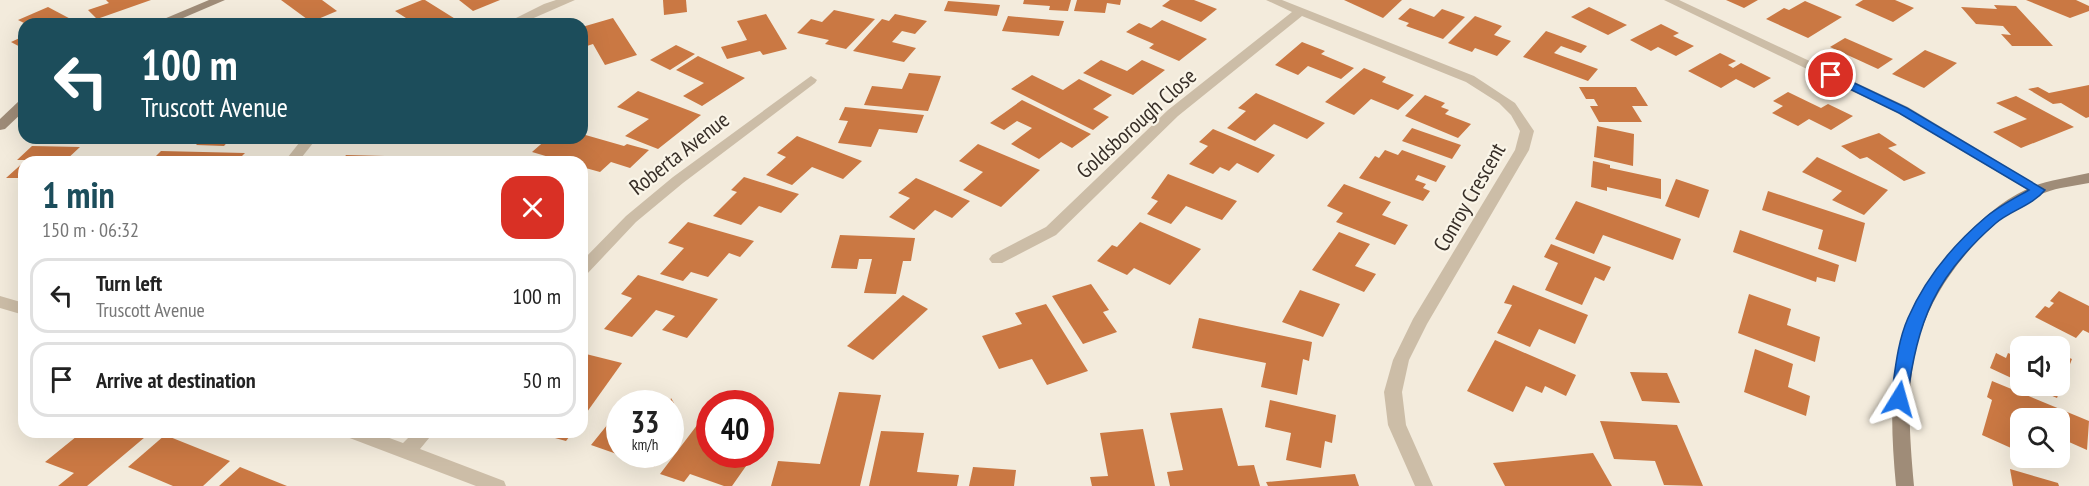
<!DOCTYPE html>
<meta charset="utf-8">
<style>
body{margin:0;font-family:"PT Sans Narrow",sans-serif;background:#f6f6f6;color:#222;height:100vh;display:flex;flex-direction:column;font-size:22px;white-space:nowrap}
*{box-sizing:border-box;margin:0}
p{font-size:20px;color:#767676}
.icon{flex:none;width:33px;height:33px;fill:none;stroke:currentColor;stroke-width:2;stroke-linecap:round;stroke-linejoin:round}
.map{position:relative;flex:1;overflow:hidden}
.panel{position:absolute;left:18px;top:156px;width:570px;height:282px;display:flex;flex-direction:column;background:#fff;border-radius:18px;box-shadow:0 6px 24px #0002}
.panel>*{flex:none}
.top-card{position:absolute;left:18px;top:18px;width:570px;height:126px;border-radius:18px;box-shadow:0 6px 24px #0002;background:#1c4d5b;color:#fff;overflow:hidden}
.buttons{position:absolute;left:2010px;top:336px;display:grid;gap:12px}
.buttons a{display:grid;place-items:center;width:60px;height:60px;border-radius:12px;background:#fff;box-shadow:0 6px 24px #0002;font-size:30px}
.speed{position:absolute;left:606px;top:390px;display:flex;gap:12px;font-size:30px;font-weight:700;text-align:center}
.speed>*{display:grid;place-content:center;width:78px;height:78px;border-radius:50%;background:#fff;box-shadow:0 6px 24px #0002;line-height:1}
.speed small{font-size:15px;font-weight:400}
.speed .limit{border:9px solid #d22;background:#fff;color:#111}
.pin{position:absolute;display:grid;place-items:center;width:51px;height:51px;color:#fff;margin:-26px;border:3px solid #fff;border-radius:50%;box-shadow:0 2px 6px #0007}
.me{position:absolute;width:66px;margin:-33px;rotate:8deg;stroke-linejoin:round;filter:drop-shadow(0 0 4px #0008)}
.turn{display:flex;align-items:center;gap:21px;height:126px;padding:0 24px;font-size:27px}
.turn .icon{width:78px;height:78px;stroke-width:2.5}
.turn b{display:block;font-size:42px;line-height:51px}
.round{display:grid;place-items:center;flex:none;width:63px;height:63px;border-radius:18px;background:#f6f6f6}
.headline{display:flex;align-items:center;justify-content:space-between;height:102px;padding:0 24px}
h1{font-size:36px;font-weight:600;line-height:45px;color:#1c4d5b}
ul{padding:0;list-style:none}
li{display:flex;align-items:center;gap:18px;height:75px;margin:0 12px 9px;padding:0 12px;border:3px solid #e0e0e0;border-radius:18px}
li div{flex:1}
li b{display:block;font-size:22px}
li em{font-style:normal}
.map>svg:first-child{display:block}
.building{fill:#ca7843}
.lines{fill:none;stroke-linecap:round;stroke-linejoin:round}
.street{fill:#ccbda7;fill-rule:evenodd}
.secondary{fill:#9f8c78;fill-rule:evenodd}
.route{fill:#1a73e8;stroke:#114b97;stroke-width:1.5}
.labels{text-anchor:middle;stroke-width:4.5;stroke-linejoin:round;paint-order:stroke}
.street-label{font-size:22px;fill:#382f28;stroke:#faf5e8}
</style>
<div class="map">
<svg width="2089" height="486" viewBox="0 0 2089 486">
<rect width="100%" height="100%" fill="#f3ebdc"/>
<g class="building">
<polygon points="106,0 151,0 97,19 88,10 109,3"/>
<polygon points="281,0 322,0 337,11 311,22"/>
<polygon points="422,0 425,0 457,20 449,24 394,24 406,18 395,11"/>
<polygon points="459,0 500,0 473,11"/>
<polygon points="663,0 686,0 687,12 664,15"/>
<polygon points="1024,0 1071,0 1068,11 1049,10 1050,6 1023,4"/>
<polygon points="1077,0 1121,0 1120,5 1107,3 1105,13 1074,11"/>
<polygon points="1170,0 1194,0 1217,9 1201,22 1162,6"/>
<polygon points="1344,0 1402,0 1383,18"/>
<polygon points="1726,0 1758,0 1744,8"/>
<polygon points="1863,0 1895,0 1914,8 1893,22 1855,5"/>
<polygon points="2026,0 2076,0 2089,6 2089,11 2070,18"/>
<polygon points="948,1 1000,5 997,16 944,11"/>
<polygon points="1805,1 1842,17 1808,38 1766,19 1784,8 1789,10"/>
<polygon points="1994,5 2016,6 2053,46 2012,46 2001,34 2011,35 2003,26 1976,24 1961,7 1997,9"/>
<polygon points="48,7 80,24 26,24 18,20"/>
<polygon points="1589,7 1627,25 1608,35 1571,17"/>
<polygon points="1410,8 1434,17 1442,9 1465,17 1443,39 1406,26 1409,23 1398,19"/>
<polygon points="834,10 875,19 846,49 825,44 829,40 797,33 811,19 822,22"/>
<polygon points="766,14 787,49 763,55 760,51 727,59 721,47 747,40 737,21"/>
<polygon points="895,14 927,21 915,34 902,31 892,42 916,48 904,62 853,51 882,19 889,21"/>
<polygon points="1008,16 1064,21 1059,36 1002,31"/>
<polygon points="1475,16 1502,26 1494,35 1511,41 1497,56 1475,48 1472,52 1448,43"/>
<polygon points="613,18 637,55 605,65 593,44 587,46 584,40 582,41 582,27"/>
<polygon points="1162,20 1207,39 1179,61 1149,48 1154,44 1126,32 1139,23 1151,28"/>
<polygon points="1661,24 1679,33 1673,36 1694,46 1676,56 1658,47 1651,51 1630,40"/>
<polygon points="1546,31 1587,46 1581,53 1561,46 1554,53 1598,69 1588,81 1523,57"/>
<polygon points="24,36 24,49 11,42"/>
<polygon points="1845,38 1893,59 1878,69 1830,47"/>
<polygon points="1302,42 1325,51 1321,54 1354,68 1341,79 1308,66 1298,75 1275,65"/>
<polygon points="676,45 695,54 670,70 650,60"/>
<polygon points="1925,50 1957,63 1924,88 1892,74"/>
<polygon points="1720,53 1736,61 1728,65 1733,68 1741,63 1771,78 1754,88 1736,79 1721,88 1688,71"/>
<polygon points="698,56 745,78 702,106 683,96 704,83 676,70"/>
<polygon points="1101,60 1127,71 1142,60 1165,70 1133,95 1083,73"/>
<polygon points="1364,68 1386,77 1382,82 1414,95 1398,110 1371,99 1354,115 1325,102"/>
<polygon points="909,73 941,76 928,111 864,105 872,86 902,89"/>
<polygon points="1032,75 1063,90 1079,79 1112,95 1093,109 1109,117 1093,130 1011,89"/>
<polygon points="2089,85 2089,117 2086,118 2061,103 2053,104 2028,89 2038,87 2049,93"/>
<polygon points="1579,87 1636,87 1648,106 1632,106 1642,122 1599,122 1590,106 1598,106 1594,99 1586,99"/>
<polygon points="638,91 701,115 658,149 625,136 649,119 617,107"/>
<polygon points="1788,92 1821,108 1828,104 1853,116 1831,130 1809,119 1798,126 1772,113 1783,106 1773,101"/>
<polygon points="1256,93 1325,123 1307,139 1274,124 1255,141 1227,128 1246,111 1238,108"/>
<polygon points="1425,95 1445,103 1441,107 1449,110 1445,114 1471,124 1458,138 1405,116"/>
<polygon points="2016,96 2074,127 2021,148 1993,132 2027,119 1996,103"/>
<polygon points="1022,100 1091,134 1072,148 1061,142 1039,159 1011,144 1032,128 1017,121 1004,130 990,123"/>
<polygon points="845,107 924,115 917,133 879,129 871,147 838,143 848,121 839,120"/>
<polygon points="1597,126 1634,134 1633,166 1594,157"/>
<polygon points="1412,128 1461,145 1452,159 1402,141"/>
<polygon points="1213,129 1275,155 1258,173 1237,163 1229,171 1220,167 1213,174 1189,164 1208,146 1199,142"/>
<polygon points="1879,133 1897,145 1888,148 1926,173 1904,181 1867,157 1860,159 1841,146"/>
<polygon points="582,134 624,146 627,144 649,150 630,168 611,162 600,172 582,167 582,162 566,162 532,152 548,138 582,138"/>
<polygon points="797,136 862,161 843,179 812,167 792,185 766,175 786,157 777,153"/>
<polygon points="203,138 231,138 224,146 196,145"/>
<polygon points="978,144 1040,170 1001,207 963,190 983,172 959,161"/>
<polygon points="32,146 80,147 65,161 24,162 24,178 6,178 26,160 17,160"/>
<polygon points="1385,150 1398,155 1402,150 1446,166 1436,182 1418,175 1415,180 1426,184 1423,188 1430,191 1423,201 1359,178 1375,156 1379,158"/>
<polygon points="161,151 245,153 236,162 150,162"/>
<polygon points="346,155 424,157 420,162 341,162"/>
<polygon points="1817,157 1888,190 1864,215 1832,200 1842,191 1802,172"/>
<polygon points="1593,161 1610,165 1610,168 1661,179 1661,199 1607,187 1607,191 1591,187"/>
<polygon points="1168,174 1237,201 1222,220 1186,206 1171,224 1147,214 1158,201 1151,198"/>
<polygon points="744,177 799,194 781,213 759,206 741,225 713,216 737,192 731,190"/>
<polygon points="916,178 970,201 952,218 935,210 914,230 889,217 910,198 898,193"/>
<polygon points="1676,179 1709,190 1699,218 1665,206"/>
<polygon points="1344,184 1391,202 1382,215 1408,225 1395,245 1336,222 1343,213 1327,206"/>
<polygon points="1768,191 1865,223 1856,262 1818,249 1823,230 1762,210"/>
<polygon points="1576,201 1681,239 1673,260 1603,235 1594,254 1555,239"/>
<polygon points="688,222 754,241 740,257 729,253 708,277 691,272 683,281 660,274 684,248 668,243"/>
<polygon points="1140,222 1201,249 1170,285 1134,268 1127,275 1097,261 1112,245 1117,247"/>
<polygon points="1740,230 1839,265 1835,282 1817,277 1816,282 1733,252"/>
<polygon points="1339,232 1370,244 1355,266 1376,274 1364,292 1312,270"/>
<polygon points="840,235 915,238 911,261 903,261 896,294 864,293 872,259 859,259 857,269 831,268"/>
<polygon points="1551,244 1611,267 1604,281 1595,277 1582,305 1545,290 1558,263 1544,257"/>
<polygon points="638,275 718,299 687,338 662,330 675,316 656,310 632,337 604,329 632,298 621,294"/>
<polygon points="1091,284 1109,310 1103,312 1117,332 1083,344 1052,296"/>
<polygon points="1513,285 1588,315 1575,344 1539,329 1530,347 1497,333 1512,305 1504,303"/>
<polygon points="1300,290 1340,304 1323,337 1282,322"/>
<polygon points="2059,291 2089,306 2089,333 2083,330 2076,338 2035,317 2045,306 2049,308 2054,303 2050,301"/>
<polygon points="1749,294 1791,309 1787,325 1820,337 1815,362 1738,333"/>
<polygon points="903,295 928,309 873,360 847,346"/>
<polygon points="1046,304 1088,371 1047,385 1032,359 999,369 982,336 1022,324 1015,313"/>
<polygon points="1199,318 1312,342 1309,361 1303,359 1297,395 1261,387 1266,363 1192,348"/>
<polygon points="1495,340 1576,375 1566,396 1545,386 1542,393 1526,386 1513,412 1467,391"/>
<polygon points="1755,349 1793,364 1788,387 1810,396 1806,416 1744,392"/>
<polygon points="582,353 622,363 582,419"/>
<polygon points="1996,353 2006,358 2008,353 2020,358 2020,382 1990,368"/>
<polygon points="2060,354 2072,359 2057,398 2029,386 2060,386"/>
<polygon points="1630,372 1667,373 1680,403 1642,401"/>
<polygon points="1992,381 2089,421 2087,450 2060,438 2060,418 2020,418 2020,452 1982,435 1992,400 1987,397"/>
<polygon points="839,392 881,395 860,486 771,486 778,461 820,464"/>
<polygon points="660,398 670,402 671,398 674,403 675,413 670,418 670,404 646,404"/>
<polygon points="1270,400 1336,415 1332,443 1325,441 1321,468 1286,460 1291,433 1265,427"/>
<polygon points="710,408 710,454 738,454 751,459 732,486 724,486 690,474 684,482 660,474"/>
<polygon points="1222,408 1238,466 1254,465 1260,486 1170,486 1167,472 1183,470 1170,413"/>
<polygon points="616,414 620,415 620,454 663,454 654,467 591,445"/>
<polygon points="1600,421 1677,425 1703,486 1664,485 1655,461 1614,459"/>
<polygon points="1143,429 1155,486 1092,486 1090,477 1108,476 1100,433"/>
<polygon points="881,431 924,433 917,472 959,475 957,486 869,486"/>
<polygon points="82,432 92,432 104,437 110,432 151,432 87,486 58,486 74,473 45,462"/>
<polygon points="546,432 573,432 566,441 544,435"/>
<polygon points="165,435 230,461 203,486 173,486 128,467"/>
<polygon points="1593,453 1612,486 1505,486 1493,463"/>
<polygon points="240,467 287,486 219,486"/>
<polygon points="973,467 1016,470 1014,486 969,486"/>
<polygon points="2010,469 2058,483 2059,486 2013,486"/>
<polygon points="1355,474 1359,486 1268,486 1266,482"/>
</g>
<g class="lines">
<g class="street">
<polygon points="556,0 575,0 520,24 504,24 544,4"/>
<polygon points="1266,0 1282,0 1474,76 1515,103 1534,131 1529,150 1427,324 1409,360 1402,392 1406,425 1433,486 1415,486 1388,425 1384,392 1393,360 1413,319 1515,150 1520,131 1511,115 1499,103 1466,82 1302,16 1178,116 1056,235 1002,263 992,263 989,259 992,255 1046,227 1168,110 1292,12"/>
<polygon points="1664,0 1679,0 1908,107 2045,190 2043,193 2033,193 1898,113"/>
<polygon points="811,76 817,80 815,83 683,183 636,222 587,274 582,275 582,261 626,216 673,177"/>
<polygon points="303,138 317,138 298,162 284,162"/>
<polygon points="0,296 24,303 24,315 0,308"/>
<polygon points="344,432 373,432 403,443 414,432 434,432 420,449 504,481 506,486 476,486 347,437"/>
</g>
<g class="secondary">
<polygon points="209,0 225,0 169,24 152,24"/>
<polygon points="24,100 24,111 5,129 0,130 0,119 19,101"/>
<path d="M2089,173V183C2074,186 2059,187 2044,193C2017,203 1991,226 1972,247C1904,324 1905,388 1914,486H1896C1887,387 1889,320 1959,243C1978,222 2001,201 2027,189C2046,180 2068,178 2089,173Z"/>
</g>
</g>
<path class="route" d="M1831,72L1907,108L2045,190C2033,205 2010,211 1996,223C1934,277 1918,320 1907,399L1904,403H1893L1891,399C1895,372 1897,343 1908,318C1925,279 1954,244 1986,217C1999,206 2015,198 2029,190L1899,113L1827,78V73Z"/>
<g class="labels">
<g class="street-label">
<text transform="translate(1136 123) rotate(-42)" y="8">Goldsborough Close</text>
<text transform="translate(679 153) rotate(-38)" y="8">Roberta Avenue</text>
<text transform="translate(1469 197) rotate(-60)" y="8">Conroy Crescent</text>
</g>
</g>
</svg>
<div class="buttons">
<a><svg class="icon" aria-label="sound" viewBox="0 0 24 24"><path d="M4 9h4l5-4v14l-5-4H4zM17 9q2 3 0 6"/></svg></a>
<a><svg class="icon" aria-label="search" viewBox="0 0 24 24"><circle cx="10" cy="10" r="6"/><path d="M15 15l6 6"/></svg></a>
</div>
<div class="speed"><div>33<small>km/h</small></div><div class="limit">40</div></div>
<div class="pin" style="left:1831px;top:75px;background:#d93025"><svg class="icon" aria-label="arrive" viewBox="0 0 24 24"><path d="M6 21V4h12l-3 4 3 4H6"/></svg></div>
<svg class="me" style="left:1899px;top:399px" viewBox="-20 -20 40 40"><path d="M0-17L14 15 0 8-14 15z" fill="#1a73e8" stroke="#fff" stroke-width="4"/></svg>
<div class="top-card">
<div class="turn"><svg class="icon" aria-label="left" viewBox="0 0 24 24"><path d="M17 20v-9H6M10 6l-5 5 5 5"/></svg><div><b>100 m</b>Truscott Avenue</div></div>
</div>
<section class="panel">
<div class="headline"><div><h1>1 min</h1><p>150 m · 06:32</p></div><a class="round" style="background:#d93025;color:#fff"><svg class="icon" aria-label="close" viewBox="0 0 24 24"><path d="M6 6l12 12M18 6L6 18"/></svg></a></div>
<ul>
<li><svg class="icon" aria-label="left" viewBox="0 0 24 24"><path d="M17 20v-9H6M10 6l-5 5 5 5"/></svg><div><b>Turn left</b><p>Truscott Avenue</p></div><em>100 m</em></li>
<li><svg class="icon" aria-label="arrive" viewBox="0 0 24 24"><path d="M6 21V4h12l-3 4 3 4H6"/></svg><div><b>Arrive at destination</b></div><em>50 m</em></li>
</ul>
</section>
</div>
